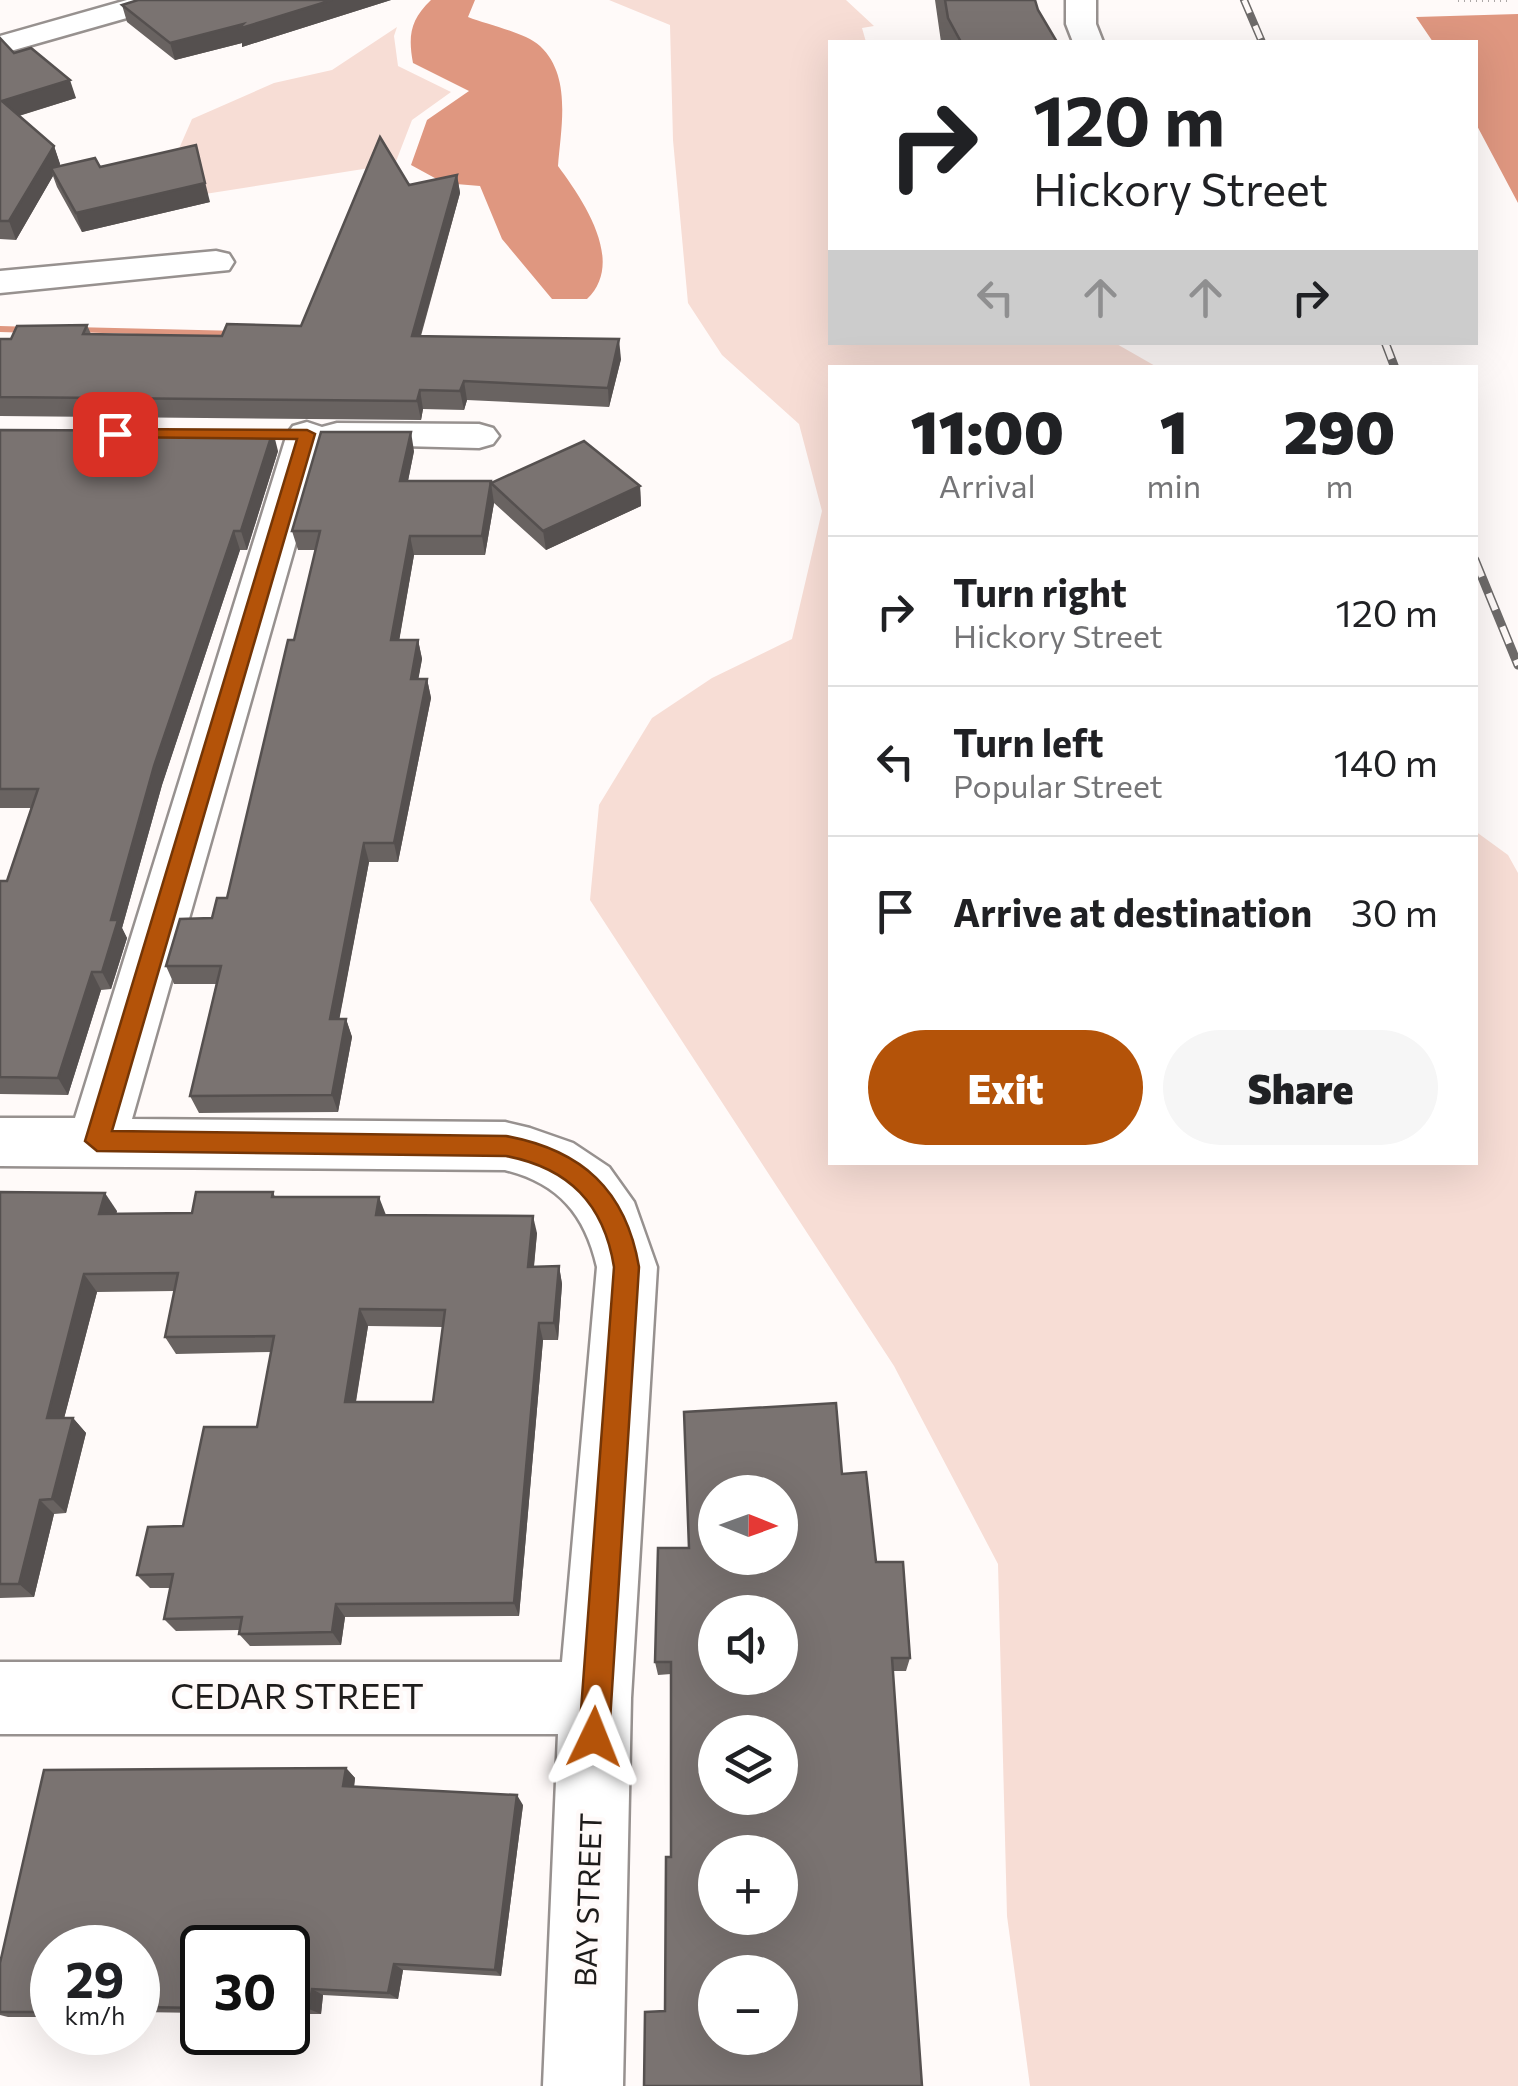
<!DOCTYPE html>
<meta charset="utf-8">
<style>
body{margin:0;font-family:Commissioner,sans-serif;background:#f6f6f6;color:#202124;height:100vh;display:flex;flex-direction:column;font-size:38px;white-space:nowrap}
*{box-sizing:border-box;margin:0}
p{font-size:32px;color:#757577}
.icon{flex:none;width:55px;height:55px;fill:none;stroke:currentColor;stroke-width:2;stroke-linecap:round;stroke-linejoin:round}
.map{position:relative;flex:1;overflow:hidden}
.drawer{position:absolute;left:828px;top:365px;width:650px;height:800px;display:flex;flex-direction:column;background:#fff;border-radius:0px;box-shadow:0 10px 40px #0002}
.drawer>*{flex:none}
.banner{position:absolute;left:828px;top:40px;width:650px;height:305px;border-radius:0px;box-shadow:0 10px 40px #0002;background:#fff;color:#202124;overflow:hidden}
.needle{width:65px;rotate:91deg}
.controls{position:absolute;left:698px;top:1475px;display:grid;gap:20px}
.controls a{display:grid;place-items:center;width:100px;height:100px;border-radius:50%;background:#fff;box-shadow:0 10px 40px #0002;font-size:50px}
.speed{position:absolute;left:30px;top:1925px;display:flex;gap:20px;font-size:50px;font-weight:700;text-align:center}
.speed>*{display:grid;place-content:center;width:130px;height:130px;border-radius:50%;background:#fff;box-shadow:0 10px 40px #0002;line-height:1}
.speed small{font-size:25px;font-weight:400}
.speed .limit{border:5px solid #111;border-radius:15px;background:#fff;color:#111}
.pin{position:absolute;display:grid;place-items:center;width:85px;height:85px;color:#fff;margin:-42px;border-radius:20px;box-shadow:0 5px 15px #0006}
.me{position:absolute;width:110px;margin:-55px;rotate:2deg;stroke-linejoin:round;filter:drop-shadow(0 0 8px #0008)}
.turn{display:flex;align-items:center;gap:35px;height:210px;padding:0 40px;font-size:45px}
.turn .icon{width:130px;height:130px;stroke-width:2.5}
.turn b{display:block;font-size:70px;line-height:85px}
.lanes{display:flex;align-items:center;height:95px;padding:0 40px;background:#0003;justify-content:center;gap:50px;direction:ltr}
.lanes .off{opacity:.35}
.eta{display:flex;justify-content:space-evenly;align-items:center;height:170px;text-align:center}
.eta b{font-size:60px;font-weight:800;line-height:70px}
.cta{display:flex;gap:20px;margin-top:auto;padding:20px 40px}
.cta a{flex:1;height:115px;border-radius:60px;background:#b45309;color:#fff;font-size:40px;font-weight:800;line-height:115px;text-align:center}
.cta a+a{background:#f6f6f6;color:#202124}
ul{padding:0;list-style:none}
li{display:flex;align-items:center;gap:30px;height:150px;padding:0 40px;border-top:2px solid #e0e0e0}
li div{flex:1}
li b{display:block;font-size:38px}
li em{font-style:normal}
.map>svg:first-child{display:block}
.green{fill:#f7ddd5}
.water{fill:#df9780}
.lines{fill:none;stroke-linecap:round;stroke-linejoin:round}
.stream{fill:#df9780;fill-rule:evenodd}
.minor-casing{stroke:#97918f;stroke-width:5}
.path{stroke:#aca8a7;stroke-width:4;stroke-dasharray:1 5;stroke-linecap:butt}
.minor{fill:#fff;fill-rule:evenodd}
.rail-far1-casing{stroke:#6e6b6a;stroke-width:8}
.rail-casing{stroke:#6e6b6a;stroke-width:9}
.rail-far1{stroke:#fffaf9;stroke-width:5;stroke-dasharray:14;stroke-linecap:butt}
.rail{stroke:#fffaf9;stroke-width:6;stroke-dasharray:18;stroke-linecap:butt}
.wall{fill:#696361;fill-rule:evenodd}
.shaded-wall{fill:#55504f}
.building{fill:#7a7371;stroke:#55504f;stroke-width:2.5;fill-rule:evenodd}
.route{fill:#b45309;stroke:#753606;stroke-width:2.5}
.labels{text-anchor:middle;stroke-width:9;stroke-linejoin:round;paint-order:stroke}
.street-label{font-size:30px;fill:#1e1c1b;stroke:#fffaf9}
.near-street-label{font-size:35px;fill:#1e1c1b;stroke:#fffaf9}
</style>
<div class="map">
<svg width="1518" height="2086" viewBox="0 0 1518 2086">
<rect width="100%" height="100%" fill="#fffaf9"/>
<g class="green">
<polygon points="609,0 846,0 874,26 862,28 866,42 830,42 830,342 1115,343 1157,367 830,368 830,1162 1475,1162 1475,831 1508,855 1518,873 1518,2086 1030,2086 1007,1916 998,1564 894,1366 590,900 599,805 652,718 712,678 792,639 822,511 799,424 722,355 688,303 673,140 670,25"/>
<polygon points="397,27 394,36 398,66 451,92 412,120 395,164 205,194 171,167 192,119 274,83 332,70"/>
</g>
<g class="water">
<path d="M431,0H475L468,17C488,25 524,32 540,46C572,76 561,127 558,166C583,200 626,262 587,299H552L502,239L480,186L444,183L411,165L427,120L469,91L413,63C408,36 410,20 431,0Z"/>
<polygon points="1518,14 1518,203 1475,122 1475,42 1433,42 1416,17"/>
</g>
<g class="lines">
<g class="stream">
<polygon points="0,326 35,327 40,330 35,333 0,332"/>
<polygon points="73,327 240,331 245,334 240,337 69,332 69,328"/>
</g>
<g class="minor-casing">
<g id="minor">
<polygon points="127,0 174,0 169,6 0,54 0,36"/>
<polygon points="1066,0 1096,0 1096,24 1103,42 1073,42 1066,24"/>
<polygon points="216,251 229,254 234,262 229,270 0,293 0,271"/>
<path d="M307,422L322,427L337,423L479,424L493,428L499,436L493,444L479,448L324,444L132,1119L505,1122L530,1128L573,1143L609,1167L634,1202L657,1267L631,1698L623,2086H543L558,1734H0V1662H562L597,1267C585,1214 558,1183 505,1170L0,1166V1118H75L287,434L293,426Z"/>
</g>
</g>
<polyline class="path" points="1458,0 1507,0"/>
<use href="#minor" class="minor"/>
<g class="rail-far1-casing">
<polyline id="rail-far1" points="1244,0 1262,42"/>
</g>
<g class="rail-casing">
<g id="rail">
<polyline points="1385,342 1395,368"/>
<polyline points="1475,560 1518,665"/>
</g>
</g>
<use href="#rail-far1" class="rail-far1"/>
<use href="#rail" class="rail"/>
</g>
<g class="wall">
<polygon points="391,0 242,47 242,43 175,60 127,22 122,5"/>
<polygon points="935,0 1035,0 1038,10 1057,42 941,42"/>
<polygon points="0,38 14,53 76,98 19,116 54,146 60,164 59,167 100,167 210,202 82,232 57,187 53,176 16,240 0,239"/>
<polygon points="457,175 460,193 421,336 621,359 609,407 467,400 464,410 423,409 421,420 0,416 0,339 11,339 87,325 91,334 222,336 301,326 409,185"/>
<polygon points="0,430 278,451 247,550 240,550 162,785 122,928 127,938 111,989 101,990 68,1095 0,1094 0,881 7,881 31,808 0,808"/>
<polygon points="414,451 408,481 640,486 641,506 546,550 494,503 485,555 414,555 399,640 418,640 422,659 418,679 427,679 431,698 398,862 369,862 339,1019 346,1019 352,1037 338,1112 199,1113 190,1096 216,984 174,984 166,966 212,918 227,898 294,640 315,550 298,550 292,531"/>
<path d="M0,1192L117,1211L116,1214L192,1213L273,1192L275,1197L386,1215L537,1233L534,1267L559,1266L562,1284L558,1340H543L519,1616L345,1617L341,1645L250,1646L239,1634L240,1630L176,1631L164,1619L170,1588H150L137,1575L183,1526L257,1427L271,1352L176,1354L165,1337L174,1291L97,1292L64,1418H73L86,1433L66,1513L54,1514L34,1597L0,1598ZM368,1326L443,1327L433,1402H356Z"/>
<polygon points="842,1474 910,1658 906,1671 893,1671 665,2011 671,1857 671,1674 658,1675 655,1662 689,1548"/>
<polygon points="346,1768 355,1778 354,1786 523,1805 501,1976 403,1970 398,1999 323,1995 321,2014 288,2014 288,1948 202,1948 202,2013 138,2012 138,1948 52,1948 52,2017 8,2017 0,2015 0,1963"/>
</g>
<g class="shaded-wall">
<polygon points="332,0 391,0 242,47 242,43 175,60 170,43"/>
<polygon points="70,80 76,98 8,119 2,101"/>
<polygon points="196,145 210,202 82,232 76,213"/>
<polygon points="54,146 60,164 54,174 51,168 53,176 16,240 9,221"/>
<polygon points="457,175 460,193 415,355 412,336"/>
<polygon points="619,339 621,359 609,407 608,388"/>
<polygon points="464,381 467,400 464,410 460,391"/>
<polygon points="420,390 423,409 421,420 417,401"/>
<polygon points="273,431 278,451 247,550 241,531"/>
<polygon points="411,432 414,451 404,500 400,481"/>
<polygon points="491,483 494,503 485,555 482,536"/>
<polygon points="640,486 641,506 546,550 543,531"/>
<polygon points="234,531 240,550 162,785 122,928 127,938 111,989 102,972 111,920 154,766"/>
<polygon points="410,536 414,555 396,659 391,640"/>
<polygon points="418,640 422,659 415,698 411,679"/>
<polygon points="427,679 431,698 398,862 394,843"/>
<polygon points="364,843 369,862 336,1037 330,1019"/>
<polygon points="92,972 101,990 68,1095 58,1078"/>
<polygon points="346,1019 352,1037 338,1112 332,1095"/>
<polygon points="105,1193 117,1211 111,1232 99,1214"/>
<polygon points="379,1197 386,1215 376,1215"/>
<polygon points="533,1216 537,1233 532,1284 528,1267"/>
<polygon points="559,1266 562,1284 558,1340 554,1323"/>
<polygon points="84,1274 97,1292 60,1434 47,1418"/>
<polygon points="360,1309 368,1326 353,1418 345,1402"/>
<polygon points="539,1323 543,1340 519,1616 514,1603"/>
<polygon points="73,1418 86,1433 66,1513 52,1499"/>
<polygon points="40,1500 54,1514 34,1597 19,1584"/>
<polygon points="336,1604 345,1617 341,1645 332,1632"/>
<polygon points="346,1768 355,1778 353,1796 343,1786"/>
<polygon points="517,1795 523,1805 501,1976 495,1970"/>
<polygon points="394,1964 403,1970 398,1999 388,1993"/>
<polygon points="312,1989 323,1995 321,2014 309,2009"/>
</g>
<g class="building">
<polygon points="138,0 332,0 238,29 243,24 170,43 122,5"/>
<polygon points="945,0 1035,0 1038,10 1057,42 961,42 948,18"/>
<polygon points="0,38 14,53 31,48 70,80 2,101 54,146 9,221 0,221"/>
<polygon points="380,137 409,185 457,175 412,336 619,339 608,388 464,381 460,391 420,390 417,401 0,397 0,339 11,339 17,326 87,325 83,334 222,336 227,324 301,326"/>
<polygon points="196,145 205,183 76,213 51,168 95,158 100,167"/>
<polygon points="0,430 273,431 241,531 234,531 154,766 111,920 118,920 102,972 92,972 58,1078 0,1077 0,881 7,881 38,789 0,789"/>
<polygon points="321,432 411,432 400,481 491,481 482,536 410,536 391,640 418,640 411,679 427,679 394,843 364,843 330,1019 346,1019 332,1095 190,1096 221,966 166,966 180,919 212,918 217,898 227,898 288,640 294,640 320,531 292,531"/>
<polygon points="584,441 640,486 543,531 491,483"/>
<path d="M0,1192L105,1193L99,1214L192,1213L196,1192H273L272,1197H379L376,1215L533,1216L528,1267L559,1266L554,1323H539L514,1603L336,1604L332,1632L239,1634L242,1617L164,1619L173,1574L137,1575L148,1527L183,1526L204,1427H257L274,1336L165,1337L178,1273L84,1274L47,1418H73L52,1499L40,1500L19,1584H0ZM360,1309L445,1310L433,1402H345Z"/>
<path d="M836,1403L842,1474L866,1472L876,1562H903L910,1658H892L922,2086H644L645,2012L665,2011L666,1857H671V1662H655L658,1548H689L684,1412ZM715,1492H780V1558H715ZM715,1612H780V1678H715ZM715,1732H780V1798H715ZM715,1852H780V1918H715ZM715,1972H780V2038H715Z"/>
<polygon points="346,1768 343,1786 517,1795 495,1970 394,1964 388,1993 312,1989 309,2009 288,2009 288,1948 202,1948 202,2008 138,2007 138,1948 52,1948 52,2012 0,2012 0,1963 44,1770"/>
</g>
<path class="route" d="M115,429L307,430L315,434L112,1131L506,1136C582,1150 626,1190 639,1267L609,1737L604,1747L594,1752L583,1747L579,1737L614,1267C604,1204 569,1168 506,1156L97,1151L85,1141L297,439L109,437V430Z"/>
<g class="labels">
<g class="street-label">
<text transform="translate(589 1900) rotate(-88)" y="10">BAY STREET</text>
</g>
<g class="near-street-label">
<text x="297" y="1709">CEDAR STREET</text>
</g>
</g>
</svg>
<div class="controls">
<a><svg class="needle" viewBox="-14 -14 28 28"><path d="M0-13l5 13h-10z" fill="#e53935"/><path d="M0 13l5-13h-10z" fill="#757577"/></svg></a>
<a><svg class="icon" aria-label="sound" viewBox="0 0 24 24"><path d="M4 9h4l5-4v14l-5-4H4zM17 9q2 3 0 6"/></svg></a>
<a><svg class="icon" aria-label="layers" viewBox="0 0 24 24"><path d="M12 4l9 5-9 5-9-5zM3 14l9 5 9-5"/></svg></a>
<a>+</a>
<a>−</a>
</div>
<div class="speed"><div>29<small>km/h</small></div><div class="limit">30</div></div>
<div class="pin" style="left:115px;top:434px;background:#d93025"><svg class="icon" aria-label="arrive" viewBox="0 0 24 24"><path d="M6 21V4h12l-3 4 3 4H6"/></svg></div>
<svg class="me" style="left:594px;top:1737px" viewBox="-20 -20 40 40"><path d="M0-17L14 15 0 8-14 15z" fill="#b45309" stroke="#fff" stroke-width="4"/></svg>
<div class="banner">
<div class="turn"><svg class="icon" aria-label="right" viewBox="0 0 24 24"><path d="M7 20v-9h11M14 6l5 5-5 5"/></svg><div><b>120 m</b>Hickory Street</div></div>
<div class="lanes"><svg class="icon off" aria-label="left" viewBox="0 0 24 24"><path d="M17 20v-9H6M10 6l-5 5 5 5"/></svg><svg class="icon off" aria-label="ahead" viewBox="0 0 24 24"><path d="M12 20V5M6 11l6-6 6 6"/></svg><svg class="icon off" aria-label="ahead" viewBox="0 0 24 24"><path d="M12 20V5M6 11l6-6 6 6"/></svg><svg class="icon" aria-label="right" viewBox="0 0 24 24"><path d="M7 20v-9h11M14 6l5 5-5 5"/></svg></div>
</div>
<section class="drawer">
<div class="eta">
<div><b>11:00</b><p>Arrival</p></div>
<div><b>1</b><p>min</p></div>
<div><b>290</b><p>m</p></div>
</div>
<ul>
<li><svg class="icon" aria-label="right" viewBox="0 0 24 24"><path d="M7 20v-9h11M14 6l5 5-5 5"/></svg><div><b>Turn right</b><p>Hickory Street</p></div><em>120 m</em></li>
<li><svg class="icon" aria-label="left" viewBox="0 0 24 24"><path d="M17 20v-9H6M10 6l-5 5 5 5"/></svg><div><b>Turn left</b><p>Popular Street</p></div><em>140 m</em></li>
<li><svg class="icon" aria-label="arrive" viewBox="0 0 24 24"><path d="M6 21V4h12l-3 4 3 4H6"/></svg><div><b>Arrive at destination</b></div><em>30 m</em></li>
</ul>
<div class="cta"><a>Exit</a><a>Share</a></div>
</section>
</div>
